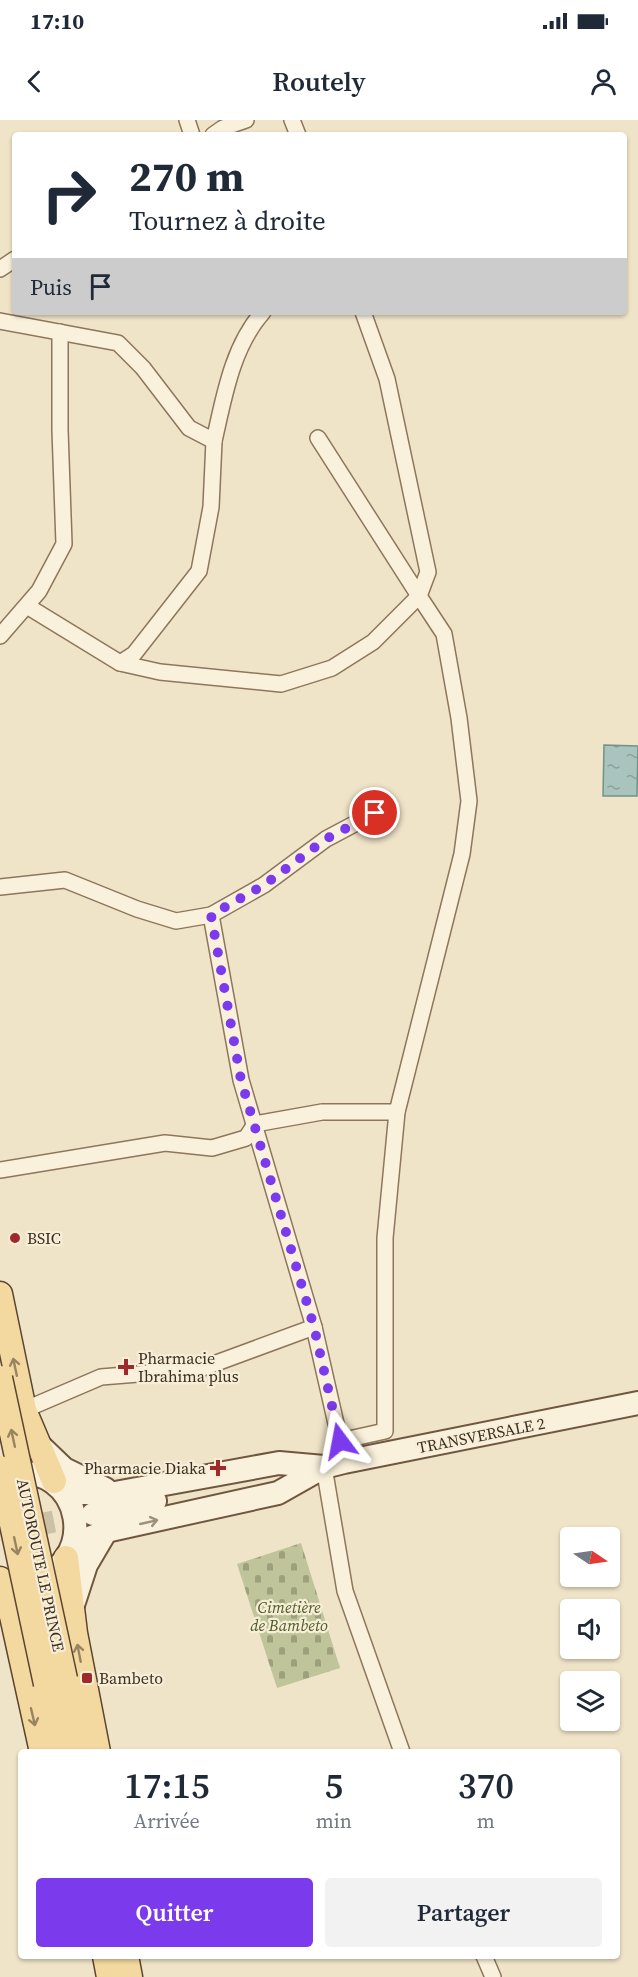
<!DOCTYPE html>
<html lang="fr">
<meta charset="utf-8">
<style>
body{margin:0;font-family:"Source Serif 4",serif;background:#f2f2f3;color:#1f2937;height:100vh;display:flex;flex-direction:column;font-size:22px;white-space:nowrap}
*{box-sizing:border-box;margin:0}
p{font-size:20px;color:#747a83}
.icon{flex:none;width:33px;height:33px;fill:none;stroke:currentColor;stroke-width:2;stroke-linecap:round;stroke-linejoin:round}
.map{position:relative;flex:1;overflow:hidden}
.side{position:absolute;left:18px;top:1629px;width:602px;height:210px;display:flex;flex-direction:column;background:#fff;border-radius:6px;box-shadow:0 2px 4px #0004}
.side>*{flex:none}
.top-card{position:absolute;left:12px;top:12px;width:615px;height:183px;border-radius:6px;box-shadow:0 2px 4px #0004;background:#fff;color:#1f2937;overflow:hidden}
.needle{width:39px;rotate:103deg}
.controls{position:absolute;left:560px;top:1407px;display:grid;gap:12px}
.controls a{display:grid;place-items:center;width:60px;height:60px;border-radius:6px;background:#fff;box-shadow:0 2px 4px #0004;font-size:30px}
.pin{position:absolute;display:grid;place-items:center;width:51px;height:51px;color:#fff;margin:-26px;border:3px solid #fff;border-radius:50%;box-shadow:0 2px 6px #0007}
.me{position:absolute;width:66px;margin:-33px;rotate:347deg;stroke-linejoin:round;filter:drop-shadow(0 0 4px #0008)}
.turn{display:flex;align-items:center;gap:21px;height:126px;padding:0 18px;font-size:27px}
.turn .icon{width:78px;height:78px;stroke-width:2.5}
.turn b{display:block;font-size:42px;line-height:51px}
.then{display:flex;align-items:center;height:57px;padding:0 18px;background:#0003;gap:12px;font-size:22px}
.eta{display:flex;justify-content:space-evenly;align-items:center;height:102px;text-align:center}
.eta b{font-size:36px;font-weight:600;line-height:42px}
.primary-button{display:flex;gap:12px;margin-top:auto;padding:12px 18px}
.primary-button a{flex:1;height:69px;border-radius:6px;background:#7c3aed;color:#fff;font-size:24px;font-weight:600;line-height:69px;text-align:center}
.primary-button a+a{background:#f2f2f3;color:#1f2937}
.status{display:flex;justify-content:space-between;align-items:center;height:42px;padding:0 30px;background:#fff;direction:ltr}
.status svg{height:16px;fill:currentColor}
header{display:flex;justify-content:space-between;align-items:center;height:78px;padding:0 18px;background:#fff;font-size:27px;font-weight:600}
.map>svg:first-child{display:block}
.cemetery{fill:url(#cemetery-stones)}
.water{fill:url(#water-ripples);stroke:#6f938a;stroke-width:1.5}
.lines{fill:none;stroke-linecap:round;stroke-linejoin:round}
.secondary-tunnel{stroke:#ccc0a6;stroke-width:22;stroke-dasharray:22 11;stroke-linecap:butt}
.minor-casing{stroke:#8d765c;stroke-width:18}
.secondary-casing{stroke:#6f573f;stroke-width:26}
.primary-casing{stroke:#5b4430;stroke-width:27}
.minor{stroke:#faf1dc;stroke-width:15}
.secondary{stroke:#faf1dc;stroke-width:22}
.primary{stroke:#f3d9a0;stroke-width:24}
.primary-bridge-casing{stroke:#5b4430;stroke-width:27;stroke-linecap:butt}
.primary-bridge{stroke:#f3d9a0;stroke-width:24}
.oneway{stroke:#988460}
.oneway2{stroke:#9c907e}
.route{stroke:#7c3aed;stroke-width:10;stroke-dasharray:0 18}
.poi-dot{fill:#9e2a2b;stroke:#f7eed8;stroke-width:2}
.labels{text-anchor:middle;stroke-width:4.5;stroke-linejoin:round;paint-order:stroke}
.poi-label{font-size:16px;fill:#3d2e20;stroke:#f7eed8;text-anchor:start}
.street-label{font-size:16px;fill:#3d2e20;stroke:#f7eed8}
.park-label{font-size:16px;font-style:italic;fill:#4d5a26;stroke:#f7eed8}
</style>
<div class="status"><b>17:10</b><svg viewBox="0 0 49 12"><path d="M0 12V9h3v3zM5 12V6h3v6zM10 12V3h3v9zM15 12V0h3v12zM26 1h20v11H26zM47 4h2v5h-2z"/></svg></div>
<header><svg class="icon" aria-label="back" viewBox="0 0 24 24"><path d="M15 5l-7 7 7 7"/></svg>Routely<svg class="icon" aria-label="person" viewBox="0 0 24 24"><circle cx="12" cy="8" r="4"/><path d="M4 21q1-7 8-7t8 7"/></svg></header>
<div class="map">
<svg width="638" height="1857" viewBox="0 0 638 1857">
<defs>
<pattern id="cemetery-stones" width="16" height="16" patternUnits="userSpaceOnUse" patternTransform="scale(1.5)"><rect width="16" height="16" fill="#bfc49a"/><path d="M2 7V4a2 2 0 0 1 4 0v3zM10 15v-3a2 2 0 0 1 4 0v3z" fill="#9ca07d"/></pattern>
<pattern id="water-ripples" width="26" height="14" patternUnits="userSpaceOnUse" patternTransform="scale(1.5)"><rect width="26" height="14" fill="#a9c4bc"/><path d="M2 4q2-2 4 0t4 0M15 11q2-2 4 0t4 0" fill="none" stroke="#8ba098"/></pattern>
</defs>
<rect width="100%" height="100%" fill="#f0e4c8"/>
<polygon class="cemetery" points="301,1423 340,1548 277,1568 237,1444"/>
<polygon class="water" points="604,625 638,626 637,676 603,676"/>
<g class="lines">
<polyline class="secondary-tunnel" points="0,1412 92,1394"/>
<g class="minor-casing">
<g id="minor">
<polyline points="187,0 192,15"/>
<polyline points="292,0 298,15"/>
<polyline points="213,15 223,8 246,0"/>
<polyline points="0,149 15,139"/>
<path d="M0,201L118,223L143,248L189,308L214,321C224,277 232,227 263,192"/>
<polyline points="27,486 120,543 160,552 281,564 332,548 373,522 419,476 318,318"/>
<polyline points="0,516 39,471 64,424 60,310 60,212"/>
<polyline points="120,543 134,534 199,451 211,387 214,321"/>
<polyline points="0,767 65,760 137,789 176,801 211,795 264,765 326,719 375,693"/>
<polyline points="211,795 241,960 314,1207 342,1330"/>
<polyline points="0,1050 165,1023 212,1028 246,1018 255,1004 322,992 397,992"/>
<polyline points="24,1290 101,1257 200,1249 314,1207"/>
<polyline points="340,1321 385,1311 385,1118 397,992 462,734 469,681 459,598 444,514 419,476 428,452 387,259 363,192"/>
<polyline points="324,1347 345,1471 402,1632"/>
<polyline points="484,1836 493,1857"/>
</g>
</g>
<g class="secondary-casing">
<g id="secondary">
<polyline points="39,1325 64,1349 105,1369"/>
<path d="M4,1355C87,1336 102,1453 25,1460"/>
<polyline points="66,1373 115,1373 279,1343 324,1347"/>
<polyline points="93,1394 155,1381"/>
<polyline points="73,1425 106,1411 278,1373 324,1347 344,1342 638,1283"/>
<polyline points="72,1488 86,1445 106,1411"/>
</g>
</g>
<g class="primary-casing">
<g id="primary">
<polyline points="0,1174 24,1290 54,1361"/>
<polyline points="66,1438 75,1513 98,1632"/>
<polyline points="0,1459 12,1496 42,1632"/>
<polyline points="65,1559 82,1632"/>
<polyline points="46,1564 61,1632"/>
<polyline points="105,1836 109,1857"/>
<polyline points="126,1836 130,1857"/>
</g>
</g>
<use href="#minor" class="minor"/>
<use href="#secondary" class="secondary"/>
<use href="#primary" class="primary"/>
<g class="primary-bridge-casing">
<g id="primary-bridge">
<polyline points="0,1258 65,1559"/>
<polyline points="0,1348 46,1564"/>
</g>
</g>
<use href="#primary-bridge" class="primary-bridge"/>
</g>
<defs><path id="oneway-shaft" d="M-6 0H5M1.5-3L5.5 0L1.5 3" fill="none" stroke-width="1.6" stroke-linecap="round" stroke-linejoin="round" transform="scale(1.5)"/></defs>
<g class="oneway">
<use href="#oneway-shaft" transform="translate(15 1247) rotate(-102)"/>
<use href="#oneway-shaft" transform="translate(13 1318) rotate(-102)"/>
<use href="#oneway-shaft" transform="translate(16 1426) rotate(78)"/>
<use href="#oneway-shaft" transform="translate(79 1533) rotate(-101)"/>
<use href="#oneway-shaft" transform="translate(33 1597) rotate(77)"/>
</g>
<use class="oneway2" href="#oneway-shaft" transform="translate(149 1402) rotate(-13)"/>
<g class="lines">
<polyline class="route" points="340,1321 314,1207 241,960 211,795 264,765 326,719 375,693"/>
</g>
<g class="poi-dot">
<circle cx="15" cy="1118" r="6"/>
<path d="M123 1238h6v6h6v6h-6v6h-6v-6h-6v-6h6z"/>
<path d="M215 1339h6v6h6v6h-6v6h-6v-6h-6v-6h6z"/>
<rect x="81" y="1552" width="12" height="12" rx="3"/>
</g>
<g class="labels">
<g class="poi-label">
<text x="27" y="1124">BSIC</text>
<text x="138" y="1244">Pharmacie<tspan x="138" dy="18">Ibrahima plus</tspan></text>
<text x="206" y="1354" text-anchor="end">Pharmacie Diaka</text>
<text x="99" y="1564">Bambeto</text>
</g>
<g class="street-label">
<text transform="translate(481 1315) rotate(-11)" y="6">TRANSVERSALE 2</text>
<text transform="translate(41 1445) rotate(78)" y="6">AUTOROUTE LE PRINCE</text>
</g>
<g class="park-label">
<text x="289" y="1493">Cimetière<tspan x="289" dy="18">de Bambeto</tspan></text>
</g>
</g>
</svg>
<div class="controls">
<a><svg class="needle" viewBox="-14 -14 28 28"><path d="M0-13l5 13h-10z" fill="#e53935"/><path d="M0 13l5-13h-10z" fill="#747a83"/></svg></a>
<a><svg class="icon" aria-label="sound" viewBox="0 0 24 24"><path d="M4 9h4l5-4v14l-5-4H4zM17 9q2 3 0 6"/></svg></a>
<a><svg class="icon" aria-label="layers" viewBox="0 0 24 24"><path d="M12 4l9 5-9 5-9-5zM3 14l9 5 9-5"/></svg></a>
</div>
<div class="pin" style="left:375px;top:693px;background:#d93025"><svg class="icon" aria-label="arrive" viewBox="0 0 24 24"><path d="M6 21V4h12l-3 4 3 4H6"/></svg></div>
<svg class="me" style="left:340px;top:1321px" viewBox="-20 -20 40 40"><path d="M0-17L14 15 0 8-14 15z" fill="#7c3aed" stroke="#fff" stroke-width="4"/></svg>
<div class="top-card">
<div class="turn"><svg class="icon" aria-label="right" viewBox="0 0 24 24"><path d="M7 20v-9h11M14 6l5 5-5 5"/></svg><div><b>270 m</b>Tournez à droite</div></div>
<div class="then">Puis<svg class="icon" aria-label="arrive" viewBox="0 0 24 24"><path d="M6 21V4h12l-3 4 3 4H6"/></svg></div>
</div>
<section class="side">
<div class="eta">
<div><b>17:15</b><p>Arrivée</p></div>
<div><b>5</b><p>min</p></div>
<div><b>370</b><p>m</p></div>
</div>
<div class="primary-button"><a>Quitter</a><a>Partager</a></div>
</section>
</div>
